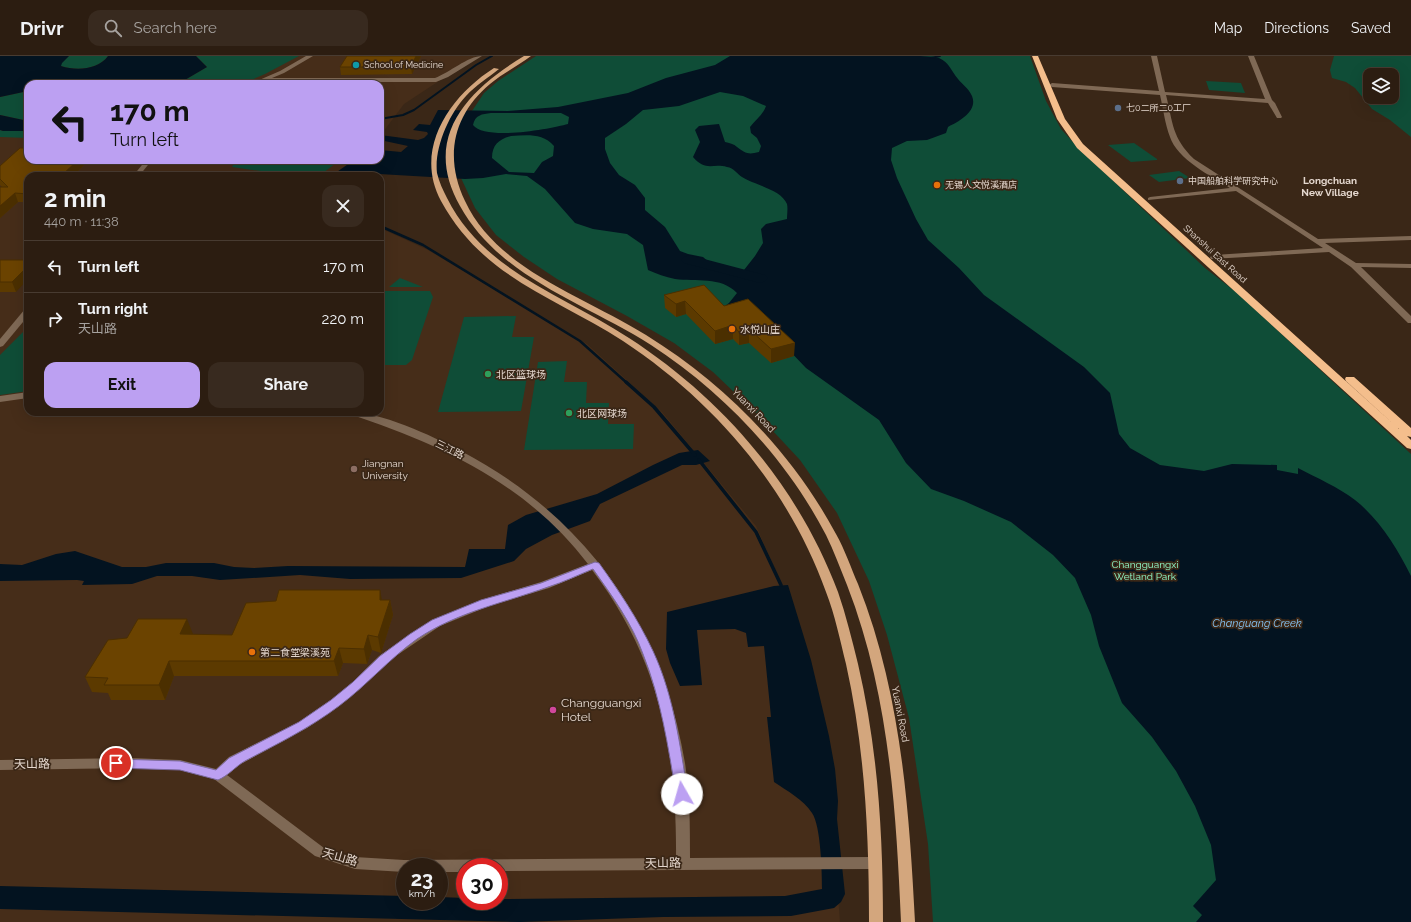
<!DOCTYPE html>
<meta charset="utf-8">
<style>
body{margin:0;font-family:Raleway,"Noto Sans SC",sans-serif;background:#382a1f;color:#f1f3f6;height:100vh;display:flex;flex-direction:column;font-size:15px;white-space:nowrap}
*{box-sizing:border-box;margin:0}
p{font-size:13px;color:#a6a29f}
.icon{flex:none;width:22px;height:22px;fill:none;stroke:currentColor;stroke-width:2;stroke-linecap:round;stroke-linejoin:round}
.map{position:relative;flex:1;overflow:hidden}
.sheet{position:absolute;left:24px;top:116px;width:360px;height:244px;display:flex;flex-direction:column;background:#2c1d11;border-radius:12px;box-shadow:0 4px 16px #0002,0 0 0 1px #483b31}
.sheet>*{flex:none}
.guide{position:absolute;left:24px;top:24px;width:360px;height:84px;border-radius:12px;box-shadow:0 4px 16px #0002,0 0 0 1px #483b31;background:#bca0f2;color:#111;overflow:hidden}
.buttons{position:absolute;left:1363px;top:12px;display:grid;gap:8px}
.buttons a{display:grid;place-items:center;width:36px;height:36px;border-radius:8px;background:#2c1d11;box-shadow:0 4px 16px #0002,0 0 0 1px #483b31;font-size:20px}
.speed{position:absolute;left:396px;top:802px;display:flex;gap:8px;font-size:20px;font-weight:700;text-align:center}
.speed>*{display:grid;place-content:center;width:52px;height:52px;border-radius:50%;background:#2c1d11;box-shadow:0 4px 16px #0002,0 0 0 1px #483b31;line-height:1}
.speed small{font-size:10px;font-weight:400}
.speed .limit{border:6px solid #d22;background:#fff;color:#111}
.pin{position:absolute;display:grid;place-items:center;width:34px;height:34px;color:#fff;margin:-17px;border:2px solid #fff;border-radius:50%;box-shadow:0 1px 4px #0007}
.me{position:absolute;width:44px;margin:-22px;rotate:353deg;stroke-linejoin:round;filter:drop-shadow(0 0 3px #0008)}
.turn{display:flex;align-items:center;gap:14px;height:84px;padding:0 20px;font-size:18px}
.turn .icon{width:52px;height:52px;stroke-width:2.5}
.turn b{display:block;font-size:28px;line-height:34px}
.round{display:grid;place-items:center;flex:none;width:42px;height:42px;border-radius:12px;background:#382a1f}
.head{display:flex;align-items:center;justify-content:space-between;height:68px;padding:0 20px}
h1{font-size:24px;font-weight:700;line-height:30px}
.button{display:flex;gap:8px;margin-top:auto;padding:8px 20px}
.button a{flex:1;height:46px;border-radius:12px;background:#bca0f2;color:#111;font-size:16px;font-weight:700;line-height:46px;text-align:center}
.button a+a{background:#382a1f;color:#f1f3f6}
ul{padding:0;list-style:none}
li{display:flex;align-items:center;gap:12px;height:52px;padding:0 20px;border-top:1px solid #483b31}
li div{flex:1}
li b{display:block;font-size:15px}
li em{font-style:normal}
header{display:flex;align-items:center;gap:24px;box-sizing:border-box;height:56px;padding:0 20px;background:#2c1d11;border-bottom:1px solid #483b31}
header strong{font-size:19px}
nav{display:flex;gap:22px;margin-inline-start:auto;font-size:14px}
.search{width:280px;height:36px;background:#382a1f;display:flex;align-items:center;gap:10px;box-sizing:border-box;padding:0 14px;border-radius:12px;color:#a6a29f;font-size:15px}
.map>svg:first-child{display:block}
.built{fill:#462d19;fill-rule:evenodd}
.green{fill:#0f4d37;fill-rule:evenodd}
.water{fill:#031320;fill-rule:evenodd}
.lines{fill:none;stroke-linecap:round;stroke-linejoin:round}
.stream-far2{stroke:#031320;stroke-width:2}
.stream-far1{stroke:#031320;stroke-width:2.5}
.stream{stroke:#031320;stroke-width:3.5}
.river{fill:#031320;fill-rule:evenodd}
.minor{fill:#7f6955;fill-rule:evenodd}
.major{fill:#d3a67d;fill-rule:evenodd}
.highway{fill:#f4be8c;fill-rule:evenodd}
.wall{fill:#5c3a00}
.shaded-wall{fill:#4b2f00}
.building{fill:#6b4300;stroke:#4b2f00}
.route{fill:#bca0f2;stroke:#7a689d}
.culture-dot{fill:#0f9aa8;stroke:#3a2717;stroke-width:1.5}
.service-dot{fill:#5c6f8a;stroke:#3a2717;stroke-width:1.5}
.food-dot{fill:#e8710a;stroke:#3a2717;stroke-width:1.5}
.leisure-dot{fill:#2e9e5b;stroke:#3a2717;stroke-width:1.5}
.education-dot{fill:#8d6e63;stroke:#3a2717;stroke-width:1.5}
.hotel-dot{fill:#d1479c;stroke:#3a2717;stroke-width:1.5}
.labels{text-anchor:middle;stroke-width:3.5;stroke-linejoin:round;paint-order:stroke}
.far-poi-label{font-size:9px;fill:#e4d7ce;stroke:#3a2717;text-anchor:start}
.far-street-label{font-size:9px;fill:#e4d7ce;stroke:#3a2717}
.far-quarter-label{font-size:10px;font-weight:bold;fill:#e4d7ce;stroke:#3a2717}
.poi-label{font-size:10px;fill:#e4d7ce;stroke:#3a2717;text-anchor:start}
.street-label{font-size:10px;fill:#e4d7ce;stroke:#3a2717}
.park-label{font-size:10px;fill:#91fccc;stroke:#3a2717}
.water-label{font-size:11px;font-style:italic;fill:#86c6f8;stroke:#3a2717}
.near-poi-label{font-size:12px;fill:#e4d7ce;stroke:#3a2717;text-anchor:start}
.near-street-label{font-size:12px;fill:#e4d7ce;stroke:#3a2717}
</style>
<header>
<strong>Drivr</strong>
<div class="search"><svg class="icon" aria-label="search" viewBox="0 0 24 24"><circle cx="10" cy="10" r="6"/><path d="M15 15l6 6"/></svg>Search here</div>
<nav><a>Map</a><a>Directions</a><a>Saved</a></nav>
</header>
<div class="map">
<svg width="1411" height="866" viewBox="0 0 1411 866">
<rect width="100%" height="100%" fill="#3a2717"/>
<path class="built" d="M0,0H477L404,48L380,80V28H28V104H365L354,120H28V356H380V172L428,194L587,288L662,356L756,470L788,542L826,679L840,866H0ZM405,811H439V845H405ZM465,811H499V845H465Z"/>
<g class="green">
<path d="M69,0H108C98,14 76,15 61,10V7Z"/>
<polygon points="196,0 299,0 265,18 242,28 178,28 207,11"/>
<polygon points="536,0 1030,0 1046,45 1061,73 1082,96 1107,119 1205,212 1236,236 1411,398 1411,866 933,866 928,788 909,662 887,579 869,525 837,457 800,404 758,359 713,316 674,287 627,260 557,223 524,201 496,179 475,152 461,122 472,55 484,37 498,25"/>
<path d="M1334,0H1411V81L1390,64L1372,53L1355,32L1346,26L1332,22L1330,14ZM1370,19H1392V41H1370Z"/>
<polygon points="1206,25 1241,27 1245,37 1209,34"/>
<polygon points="28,35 28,65 0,59 0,41"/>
<polygon points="0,74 3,75 28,75 28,82 0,81"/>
<polygon points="1134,87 1157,103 1157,104 1131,106 1108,89"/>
<polygon points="236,104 340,104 319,120 296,120 232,111"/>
<polygon points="1179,115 1190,122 1159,126 1149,119"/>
<polygon points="400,222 423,231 389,231"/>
<polygon points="380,235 430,235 433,241 412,304 406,309 380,309"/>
<polygon points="516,260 512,281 534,281 521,355 438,356 464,261"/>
<polygon points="28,271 28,335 0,339 0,299"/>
<polygon points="567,305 564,326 587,326 586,347 609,347 608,368 634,368 633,393 524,394 538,306"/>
</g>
<g class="water">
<path d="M0,0H69L62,7L61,10C76,15 98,14 108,0H196L207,11L178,28H28V35L0,41Z"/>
<path d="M730,0H908C918,0 931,0 939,2C950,7 951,15 958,23C962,28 969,33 972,40C978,55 960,65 948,71L946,77L927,84L907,85L892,92L891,104L897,122L916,163L928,184L959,212L984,239L1084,311L1110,337L1119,378L1130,392L1160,409L1204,415L1232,408L1277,409V414L1298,418V412C1317,422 1338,431 1355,444C1380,464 1397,492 1411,520V866H1196L1202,859L1193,850L1216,824L1211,789L1195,750L1176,715L1152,681L1122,647L1099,590L1091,559L1075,522L1053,499L1011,466L964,445L931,433L906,407L879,364L806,312L785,290L717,256L729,247L737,237C721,220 696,226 675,223C665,221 657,218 648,214L643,189L627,178L593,173L575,167L545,133L527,120L506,118L483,122L465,123L362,117L353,120H331L354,104H380V94L401,96L408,90L380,84V79L418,84L424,82L428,78L427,76L413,74L419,68L430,69L438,54L508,55L558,51L628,37L666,22L715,9ZM720,36L743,40L766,50C763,59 755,64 750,71L751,77L757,82L761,90L759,96C748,99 745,97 737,91C734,88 729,87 725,86L719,68L699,70L695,74L700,86L693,101C706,116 712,107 727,111C734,112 737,118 742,121C754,129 781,133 787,148C788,152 787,159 787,163L766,168L761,173L763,187L755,200L744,214L729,217L718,214L703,201L688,198L680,195L665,171L645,154V142L635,129L619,119L610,107L605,93V82L626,68L643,54L679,50ZM491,57H561L569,61L568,68C550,73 485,85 473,69C475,59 482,58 491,57ZM511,80C527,79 543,77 554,90L553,100L542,106L534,117L509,116L492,102C492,89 499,83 511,80Z"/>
<polygon points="0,59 28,65 28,75 3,75 0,74"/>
<polygon points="698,394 710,405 696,409 682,409 600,448 590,465 552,479 526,493 514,505 461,522 350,523 300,519 220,524 192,520 157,520 132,528 82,529 84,525 77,524 0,525 0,508 22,509 56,498 75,495 122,511 146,511 166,507 214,507 234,511 254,512 288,510 465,511 469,493 505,493 508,469 526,459 597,438 653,409 679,397"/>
<path d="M788,529L811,604L829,680L835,713L838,745L837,763L845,838L841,846L834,852L791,860L663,861L520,866L0,853V830L405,840V845H439V841L465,842V845H499V843L785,840L822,833C822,817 821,770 812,757C803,743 787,735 774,726L767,661H771L764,590L748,591L746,577L735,573L697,574L702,629L680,630L670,607L666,593L667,556L774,530Z"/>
</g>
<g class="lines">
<g class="stream-far2">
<polyline points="931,2 940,0"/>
<polyline points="380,63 403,59 414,54 476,9 492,0"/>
</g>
<polyline class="stream-far1" points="380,170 423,189 580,285 627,327"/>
<g class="stream">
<polyline points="626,326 654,351 695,399"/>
<polyline points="699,404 756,476 781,529"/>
</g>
<polygon class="river" points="689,199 765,219 768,222 765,225 760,227 684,207 681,204 684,201"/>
<g class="minor">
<path d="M306,0H313L284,17L272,22H435C449,17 468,0 482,0L448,21L436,26H263L258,28H250L280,15Z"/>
<path d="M1151,0H1157L1165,36L1265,43L1248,0H1254L1272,44L1275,47L1282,61L1281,62H1277L1268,47L1166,39C1173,67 1172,82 1194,103L1318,183L1411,180V184L1325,187L1356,207L1411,208V212L1361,211L1411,260V267H1408L1351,211L1329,196L1211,203L1210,201L1214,199L1323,192L1236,135L1148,144V142L1150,141L1230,132C1211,120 1177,103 1170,81C1165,68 1163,52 1160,39L1052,31L1049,29L1052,27L1159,35Z"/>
<polygon points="146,104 152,104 139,120 133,120"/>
<polygon points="25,253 28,253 28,260 3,290 0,291 0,283"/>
<polygon points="28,336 28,342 0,346 0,340"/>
<path d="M347,356C382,356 430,379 461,395C585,460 662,568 685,707C690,738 690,770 690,802L875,801L880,803L882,807L880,811L875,813L499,815V811H465V816H439V811H405L404,816L355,813L315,800L214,723L180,714L131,712L0,714V704L131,702L180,704L216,713L229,701L299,666L331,644L353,626L379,600L432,564L481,544L541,526L588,508C527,428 441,388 349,358ZM592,514C659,602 677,694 676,802L404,804L355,801L324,792L227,719L239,709L307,672L339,650L361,632L387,606L440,570L489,550L549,532Z"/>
</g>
<g class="major">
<path d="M524,0H531C518,10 503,17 490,28C453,59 444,101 465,145C497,214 586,241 646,279C725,328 792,396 836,478C845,494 851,512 858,528C901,636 909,751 915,866H901C896,752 889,637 847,529C840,512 834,495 826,479C786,402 723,336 651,289C585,247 500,222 460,150C421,81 468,34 524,0Z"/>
<path d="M494,12L499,13C488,22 476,29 466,40C449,58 434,92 437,117C439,126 443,134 447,142C484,216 564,239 629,282C723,343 798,430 838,536C846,559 852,584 858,608C878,693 883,779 883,866H869C869,779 865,693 846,608C840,584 835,559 826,536C788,431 715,346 623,285C555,241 483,222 441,145C413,93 450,40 494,12Z"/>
</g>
<polygon class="highway" points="1032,0 1038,0 1065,63 1083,88 1399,373 1346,325 1345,323 1346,321 1354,321 1411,372 1411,381 1407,380 1411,384 1411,393 1407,392 1077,92 1057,63"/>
</g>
<g class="wall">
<polygon points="347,0 421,0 412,18 341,19 340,11"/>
<polygon points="28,104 89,104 73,120 28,120 28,146 18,146 0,162 0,131 2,131 0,129 0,110"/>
<polygon points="0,204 28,204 16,236 0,236"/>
<polygon points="664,239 724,250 794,300 771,307 749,287 739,289 733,283 715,288 686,258 676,261 665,252"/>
<polygon points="382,544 390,544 393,559 381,597 372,594 367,608 343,607 338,620 174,620 165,644 111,644 108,637 92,636 85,621 193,578 232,579"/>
</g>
<g class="shaded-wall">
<polygon points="416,0 421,0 412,18 411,11"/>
<polygon points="78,104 89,104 73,120 61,120"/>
<polygon points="15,137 18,146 0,162 0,150"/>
<polygon points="28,210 28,223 16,236 12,226"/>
<polygon points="685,245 686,258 676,261 676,248"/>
<polygon points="733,269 733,283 715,288 715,275"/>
<polygon points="749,273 749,287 739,289 739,276"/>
<polygon points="795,287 794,300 771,307 771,293"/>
<polygon points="380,534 383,549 380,544"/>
<polygon points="390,544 393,559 381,597 378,581"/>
<polygon points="187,563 193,578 180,578"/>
<polygon points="368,579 372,594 367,608 364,593"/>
<polygon points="339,592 343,607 338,620 334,605"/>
<polygon points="169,605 174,620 165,644 159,629"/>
</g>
<g class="building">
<polygon points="347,0 416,0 411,11 340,11"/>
<polygon points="20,92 28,92 28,104 78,104 61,120 28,120 28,138 15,137 0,150 0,131 8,131 0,123 0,110"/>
<polygon points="0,204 28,204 28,210 12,226 0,226"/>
<polygon points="704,229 724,250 748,243 795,287 771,293 749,273 739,276 733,269 715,275 685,245 676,248 664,239"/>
<polygon points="279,534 380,534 380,544 390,544 378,581 368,579 364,593 339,592 334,605 169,605 159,629 104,629 108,622 85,621 108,584 127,582 138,563 187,563 180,578 232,579 246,547 276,545"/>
</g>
<path class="route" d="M595,506L599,507C619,535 638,563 653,595C674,640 680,690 688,738L686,741L682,743L678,741L676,738C668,690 661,643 643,598C632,567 612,540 593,513C578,519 564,526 548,531C504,547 457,556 417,583C389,603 367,629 339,650C310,672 277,688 245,705C236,710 228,720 218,724L180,714L116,712L112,711L110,707L112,704L116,703L180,705L216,714L229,702L299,666L331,644L353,626L380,600L410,578L432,564L481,544L541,527Z"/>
<circle class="culture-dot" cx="356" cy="9" r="4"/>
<g class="service-dot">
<circle cx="1118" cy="52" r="4"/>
<circle cx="1180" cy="125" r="4"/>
</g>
<g class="food-dot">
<circle cx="937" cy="129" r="4"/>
<circle cx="732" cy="273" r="4"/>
<circle cx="252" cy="596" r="4"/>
</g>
<g class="leisure-dot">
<circle cx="488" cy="318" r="4"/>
<circle cx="569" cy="357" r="4"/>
</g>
<circle class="education-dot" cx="354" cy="413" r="4"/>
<circle class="hotel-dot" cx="553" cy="654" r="4"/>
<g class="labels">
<g class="far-poi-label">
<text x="364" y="12">School of Medicine</text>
<text x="1126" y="55">七0二所二0工厂</text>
<text x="1188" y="128">中国船舶科学研究中心</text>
<text x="945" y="132">无锡人文悦溪酒店</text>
</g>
<g class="far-street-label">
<text transform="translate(1215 198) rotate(42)" y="3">Shanshui East Road</text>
</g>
<g class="far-quarter-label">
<text x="1330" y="128">Longchuan<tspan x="1330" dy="12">New Village</tspan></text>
</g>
<g class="poi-label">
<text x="740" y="277">水悦山庄</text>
<text x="496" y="322">北区篮球场</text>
<text x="577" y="361">北区网球场</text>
<text x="362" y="411">Jiangnan<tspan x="362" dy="12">University</tspan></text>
<text x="260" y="600">第二食堂梁溪苑</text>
</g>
<g class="street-label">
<text transform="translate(754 354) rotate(46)" y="4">Yuanxi Road</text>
<text transform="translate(450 393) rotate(26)" y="4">三江路</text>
<text transform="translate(901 658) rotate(79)" y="4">Yuanxi Road</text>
</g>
<g class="park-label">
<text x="1145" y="512">Changguangxi<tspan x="1145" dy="12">Wetland Park</tspan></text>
</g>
<g class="water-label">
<text x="1257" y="571">Changuang Creek</text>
</g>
<g class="near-poi-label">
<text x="561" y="651">Changguangxi<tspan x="561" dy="14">Hotel</tspan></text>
</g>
<g class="near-street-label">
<text transform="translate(32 708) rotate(-1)" y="4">天山路</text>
<text transform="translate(340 801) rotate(16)" y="4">天山路</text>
<text transform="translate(663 807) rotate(-1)" y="4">天山路</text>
</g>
</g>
</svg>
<div class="buttons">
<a><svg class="icon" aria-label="layers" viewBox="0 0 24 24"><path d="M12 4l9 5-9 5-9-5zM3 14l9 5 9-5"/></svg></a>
</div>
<div class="speed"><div>23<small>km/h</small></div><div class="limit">30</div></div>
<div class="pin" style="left:116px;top:707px;background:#d93025"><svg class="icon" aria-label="arrive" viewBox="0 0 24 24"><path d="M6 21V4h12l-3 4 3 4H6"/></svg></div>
<svg class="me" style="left:682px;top:738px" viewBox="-20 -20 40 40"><circle r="19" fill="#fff"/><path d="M0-13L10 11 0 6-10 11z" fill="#bca0f2"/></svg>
<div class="guide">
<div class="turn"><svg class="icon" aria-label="left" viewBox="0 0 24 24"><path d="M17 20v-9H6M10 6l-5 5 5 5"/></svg><div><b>170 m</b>Turn left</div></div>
</div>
<section class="sheet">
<div class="head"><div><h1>2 min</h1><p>440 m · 11:38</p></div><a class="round"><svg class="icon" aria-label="close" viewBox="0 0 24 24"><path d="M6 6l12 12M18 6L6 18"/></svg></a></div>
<ul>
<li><svg class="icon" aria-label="left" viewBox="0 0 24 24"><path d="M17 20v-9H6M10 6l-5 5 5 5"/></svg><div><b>Turn left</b></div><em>170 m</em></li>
<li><svg class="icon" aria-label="right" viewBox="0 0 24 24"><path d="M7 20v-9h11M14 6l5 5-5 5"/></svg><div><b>Turn right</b><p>天山路</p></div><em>220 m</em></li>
</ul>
<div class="button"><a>Exit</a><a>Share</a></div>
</section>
</div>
